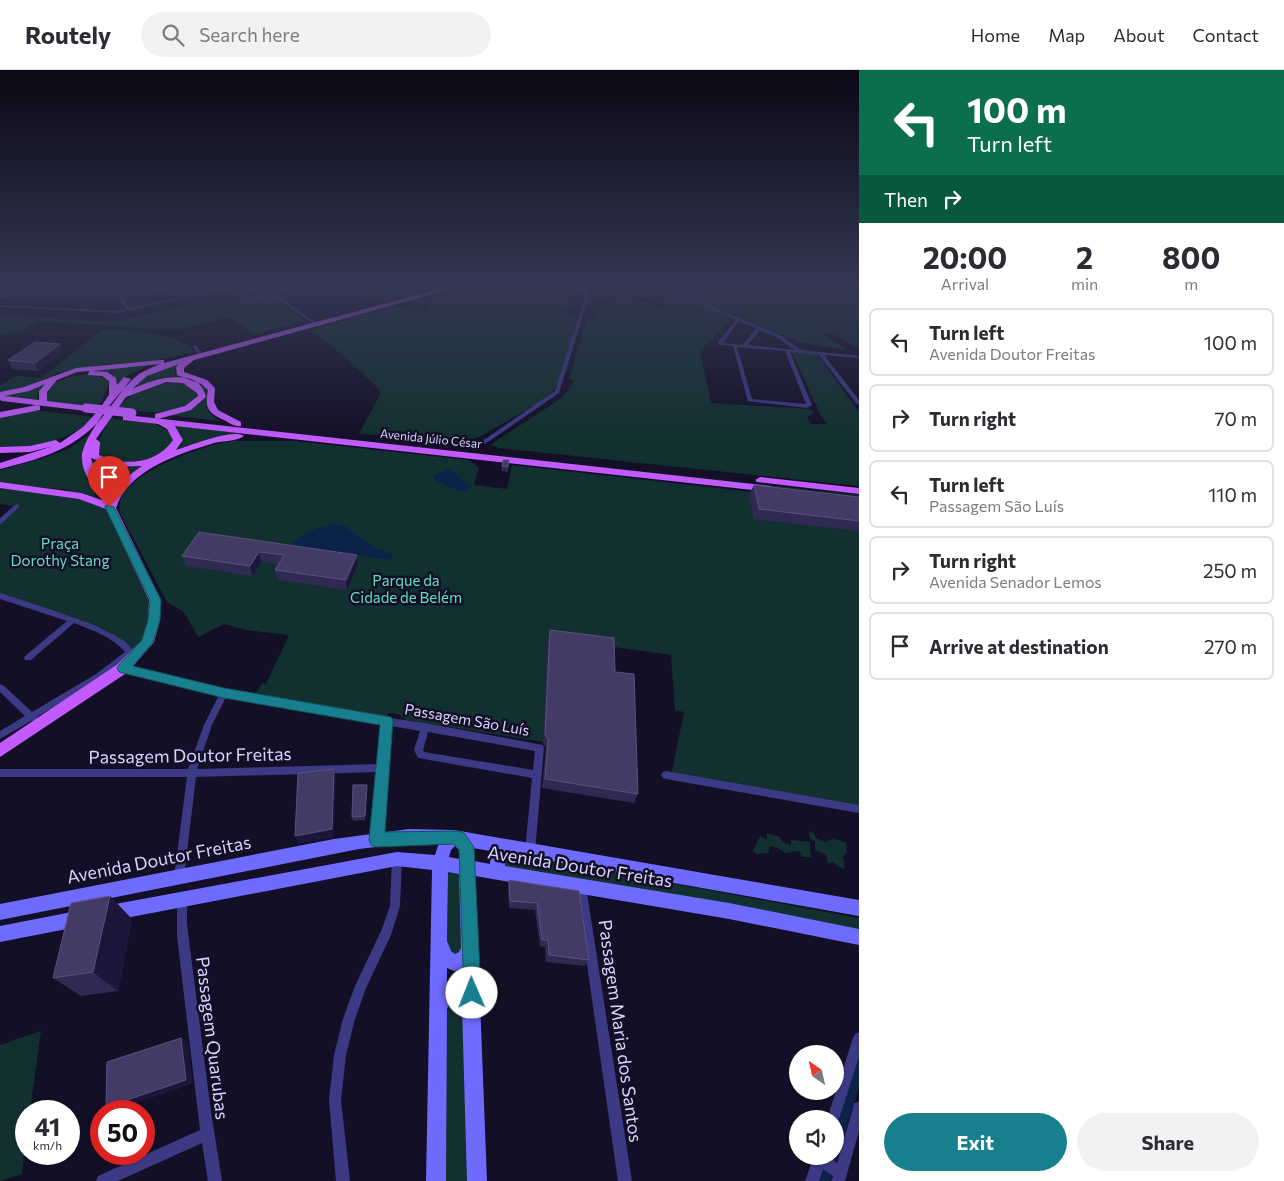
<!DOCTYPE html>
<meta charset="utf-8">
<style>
body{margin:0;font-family:Commissioner,sans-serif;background:#f2f2f3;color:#2b2b33;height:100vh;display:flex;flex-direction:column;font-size:19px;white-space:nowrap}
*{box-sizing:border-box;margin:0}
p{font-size:16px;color:#7c7c81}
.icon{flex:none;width:28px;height:28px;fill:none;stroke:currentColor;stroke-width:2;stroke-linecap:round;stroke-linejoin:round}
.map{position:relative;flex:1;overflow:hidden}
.side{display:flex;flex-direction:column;background:#fff;width:425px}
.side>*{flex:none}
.top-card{background:#0b6e4f;color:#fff;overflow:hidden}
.needle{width:32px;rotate:326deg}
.tools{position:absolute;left:789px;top:975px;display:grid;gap:10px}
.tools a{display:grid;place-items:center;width:55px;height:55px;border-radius:50%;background:#fff;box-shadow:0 1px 4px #0004;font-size:25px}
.speed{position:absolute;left:15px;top:1030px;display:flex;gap:10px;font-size:25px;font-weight:700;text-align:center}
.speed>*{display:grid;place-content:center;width:65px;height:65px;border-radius:50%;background:#fff;box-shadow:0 1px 4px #0004;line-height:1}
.speed small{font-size:12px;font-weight:400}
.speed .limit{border:8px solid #d22;background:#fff;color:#111}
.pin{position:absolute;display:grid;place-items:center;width:42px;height:42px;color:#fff;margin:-51px -21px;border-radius:50% 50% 50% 0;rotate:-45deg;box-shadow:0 0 5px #0007}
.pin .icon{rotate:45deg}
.me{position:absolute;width:55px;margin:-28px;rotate:359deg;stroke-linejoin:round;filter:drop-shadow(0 0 4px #0008)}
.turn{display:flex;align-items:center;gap:18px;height:105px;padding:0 25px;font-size:22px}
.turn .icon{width:65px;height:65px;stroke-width:2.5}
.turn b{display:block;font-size:35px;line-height:42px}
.then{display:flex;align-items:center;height:48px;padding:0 25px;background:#0003;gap:10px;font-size:19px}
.eta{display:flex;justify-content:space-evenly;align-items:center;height:85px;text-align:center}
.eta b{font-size:30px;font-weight:700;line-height:35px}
.cta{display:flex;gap:10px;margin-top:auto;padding:10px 25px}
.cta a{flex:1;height:58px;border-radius:30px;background:#187f8f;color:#fff;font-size:20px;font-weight:700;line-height:58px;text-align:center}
.cta a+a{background:#f2f2f3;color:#2b2b33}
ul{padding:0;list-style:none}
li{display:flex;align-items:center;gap:15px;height:68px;margin:0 10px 8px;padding:0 15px;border:2px solid #e1e1e2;border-radius:8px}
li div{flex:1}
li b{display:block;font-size:19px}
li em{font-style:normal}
header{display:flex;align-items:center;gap:30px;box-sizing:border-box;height:70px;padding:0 25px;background:#fff;border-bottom:1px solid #e1e1e2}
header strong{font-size:24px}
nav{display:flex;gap:28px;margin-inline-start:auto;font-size:18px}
.search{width:350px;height:45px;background:#f2f2f3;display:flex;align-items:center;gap:12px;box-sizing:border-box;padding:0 18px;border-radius:28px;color:#7c7c81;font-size:19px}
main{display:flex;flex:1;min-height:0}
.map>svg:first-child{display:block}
.green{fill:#12302f}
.water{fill:#0c2248}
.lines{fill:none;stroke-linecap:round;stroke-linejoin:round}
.minor{fill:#3d3a85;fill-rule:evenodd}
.secondary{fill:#6f6bff;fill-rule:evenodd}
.primary{fill:#c25bff;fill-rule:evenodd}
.primary-bridge{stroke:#c25bff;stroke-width:9}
.wall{fill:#312854}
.shaded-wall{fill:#1d163a}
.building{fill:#433a66;stroke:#5a527e}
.route{fill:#187f8f;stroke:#10535d}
.labels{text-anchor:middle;stroke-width:5;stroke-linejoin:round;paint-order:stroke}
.far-street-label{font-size:12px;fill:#d9d4ff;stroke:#130f26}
.park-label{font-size:15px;fill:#5fe0c0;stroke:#130f26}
.street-label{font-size:15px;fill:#d9d4ff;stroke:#130f26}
.near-street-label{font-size:18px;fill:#d9d4ff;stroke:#130f26}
</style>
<header>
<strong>Routely</strong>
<div class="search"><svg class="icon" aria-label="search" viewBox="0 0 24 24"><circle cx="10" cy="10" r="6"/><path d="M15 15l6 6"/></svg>Search here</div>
<nav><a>Home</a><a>Map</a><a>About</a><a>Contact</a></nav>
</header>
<main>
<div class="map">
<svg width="859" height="1111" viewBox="0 0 859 1111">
<rect width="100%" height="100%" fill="#130f26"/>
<g class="green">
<path d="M480,214H494L492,215L501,223L557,219L568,226L572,237L559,239L577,246C570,274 567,307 548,328L479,367L455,374L359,363L380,325L379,319L345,287L310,260L396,236L423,243L432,239L422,230Z"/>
<path d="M663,214H859V278C845,273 836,261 821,263L835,271H833L850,281L799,272L751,252C744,245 669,225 653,220V218Z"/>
<polygon points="391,217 405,225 373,233 360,225"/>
<path d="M638,219L707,237L732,248L700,281L711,333L810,339L814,343L807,347L811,354H827L821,346L792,282L817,284L859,342V416L499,378L490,375L560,329L568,321L574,310L569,309L587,249L596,247L599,238L606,235L605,231L619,228C608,224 601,234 592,229L603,226L604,222C616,217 625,221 635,227L629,230L651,233L661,239L669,236L641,227L645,224L635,220Z"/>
<polygon points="210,230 277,230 305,251 253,265 231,247 176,260 38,251 22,261 0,265 0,245 113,252"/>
<path d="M102,260C130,261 174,261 195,282L148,292L103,294L99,296L60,302L28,316L0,322V315L16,306L41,308Z"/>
<path d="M182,293L175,298V303C184,312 199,310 208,320C205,335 206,343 220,351L168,345C183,342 199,339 206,325C198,301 147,311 129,319C145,304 161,299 182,293Z"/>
<path d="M146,295L147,296L130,304L117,313C110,309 103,303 96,301C78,298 36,308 37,330L0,327C22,319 46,308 69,302C94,297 121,298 146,295Z"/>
<path d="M89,304L108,310V316L99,338L45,331L46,319C59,308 73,306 89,304Z"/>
<path d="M176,312L195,317L198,324C186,350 139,341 117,339C133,320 151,313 176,312Z"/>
<path d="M32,340L94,347C68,373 36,377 0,378V347Z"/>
<path d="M110,348L155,354L172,363L175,371C157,391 125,398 100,387C96,372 103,361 110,348Z"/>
<path d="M175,356L244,363L200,373L123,410L111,424L108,423L93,398L92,391C119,404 163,397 182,374L181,365Z"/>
<path d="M93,362C76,390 85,400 96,428L68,420L0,413V400L41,389L68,379Z"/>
<path d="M231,371H294L469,390L479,398L474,415L507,419L512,395L859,434V736L671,706L684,642L675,640L671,585L550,568L543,672L407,650L398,644L389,643L387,646L255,625L262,613L266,614L289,565L246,560L224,554L198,567L184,542L167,532L119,441C120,434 120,428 124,422C141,399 203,375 231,371Z"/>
<polygon points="472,383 859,425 859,426 472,384"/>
<polygon points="0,416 87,428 112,443 152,523 154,550 136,586 100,559 0,526 0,452 16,436 0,434"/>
<polygon points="809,761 814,763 816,768 825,772 833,769 846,772 847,783 843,786 845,799 837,796 834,792 828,793 826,785 815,780 815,771 810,769"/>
<polygon points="767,763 780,767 782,772 791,775 791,770 810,772 811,787 802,787 799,781 785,783 778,778 770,776 768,783 756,784 753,781 760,766 767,770"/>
<polygon points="501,782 859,848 859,864 501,801"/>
<polygon points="448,800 462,803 463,878 455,885 447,881"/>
<polygon points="447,926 464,927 470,1111 442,1111 443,945"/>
<polygon points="41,961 30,1041 26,1041 26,1069 22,1104 0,1111 0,975"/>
</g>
<g class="water">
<path d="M447,398C458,402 461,411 471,416L463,422L446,416L434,409V406Z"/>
<polygon points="335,454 345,456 375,478 393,484 391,490 287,476 315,459"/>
<polygon points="859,978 859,1016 830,1111 819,1111 827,1086 835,1086 835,1058"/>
</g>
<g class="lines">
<g class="minor">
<polygon points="46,214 97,214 0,218 0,216"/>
<path d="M109,214H113L120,225C146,222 171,214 197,214L139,225L122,227L129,238L226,217L240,227H260L244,214H249L265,227L276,228L269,223V221L285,217L286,219L273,222L315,252L312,253L279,230L239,229L225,219L118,243L0,237V235L118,241L126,239L118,227L94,229L0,228V226L94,227L116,225Z"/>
<polygon points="576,214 581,214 588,222 588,229 559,323 491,370 477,378 462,379 462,377 474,375 487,368 555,321 584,229 585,223"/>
<path d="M642,217L711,236L780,265L801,280L859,286V288L824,285L859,330V335L857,334L819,285L790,282L812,335L807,338L748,331L733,276L719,275L718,272L736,250L709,238L642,219ZM739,251L756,258L743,275L723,273ZM760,260L776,267L795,280L748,275ZM737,277L785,281L806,334L752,329Z"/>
<polygon points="193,276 197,276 202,283 202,284 198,284 193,277"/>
<polygon points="17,434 20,436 19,437 2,453 0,454 0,448 15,435"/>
<path d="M0,523L52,540L94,555L112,564L126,572L134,582L102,608L37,647L36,650L31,651L0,669V661L25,646L0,622V614L3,615L32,642L96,604L125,582C113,567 92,560 74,553L31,590H25L24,588L25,586L67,551L0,529Z"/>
<path d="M123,595L224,620L384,647L387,646L390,648L425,653L543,675L544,678L535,781L534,784L530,786L526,784L525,781L532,708L418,688L414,680L420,661L391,656L382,770L380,773L377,775L374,773L372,770L378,702L196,707L184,807L183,811L179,812L175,811L174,807L187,707H0V699H188L204,655L219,625L120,600L119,598L120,596ZM226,627L382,654L379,694L197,699L212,655ZM428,662L535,681L533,700L424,682L423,680Z"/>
<polygon points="666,701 859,735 859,743 666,709 663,708 661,705 663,702"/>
<polygon points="397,784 401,786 402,789 400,836 391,865 366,918 355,949 346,985 341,1030 350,1111 336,1111 329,1030 334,985 343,949 355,916 382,859 390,836 392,789 393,786"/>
<polygon points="581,812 585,813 586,817 632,1111 618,1111 576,817 577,813"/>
<polygon points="182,824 186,825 187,829 187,854 190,878 211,1042 222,1111 208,1111 202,1073 118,1111 96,1111 98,1106 200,1060 177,866 177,829 178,825"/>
<polygon points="859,962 859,987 839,1049 838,1054 835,1055 835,1049 827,1049 853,968 855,964"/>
<polygon points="859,1032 859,1061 845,1111 831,1111 833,1106 823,1099 819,1111 805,1111 814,1086 828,1086 837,1093 853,1038 854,1033"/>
</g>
<g class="secondary">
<path d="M409,759L454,760L859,830V846L505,783V796L729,833L859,859V875L729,849L475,806L477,870L479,875L478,879L487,1111H467L462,936L457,927L451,930L447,939L446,1111H426L432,800L397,796L110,851L104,849L102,843L104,837L110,835L397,782L435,785L439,773H409L359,779L0,850V834L334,769ZM455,776L459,780V789L449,787L451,780ZM473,778L490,781V794L474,791ZM448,802L459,804L461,878L459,882L455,884L451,881L447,871ZM447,898L454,901L462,898V911L456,908L447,913Z"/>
<polygon points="82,840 88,842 90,848 88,854 82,856 0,872 0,856"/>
</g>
<g class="primary">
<path d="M458,214H470L194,290L184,298V302L207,310L215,318L214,332L218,340L241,352V356C235,357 231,354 226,351C209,343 204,340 208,320L201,314L177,305L176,297L179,294L147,306L132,319C151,309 200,295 206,327L191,340L158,349L155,348V344L185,336L198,326L197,323L183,313L166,312L126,327L96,369L100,372L99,385C124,397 157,394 173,370L167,359L158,354L123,350V346L126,345L770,416L775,419L770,422L175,356L183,370L176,380C189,376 233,358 244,366C237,371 223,371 214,373C178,384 128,400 116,438L161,530L160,550L154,572L128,602L0,687V673L118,594L142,570L148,550L149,530L106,439L79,429L0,418V412L81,423L102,430C94,418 82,403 82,389C80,369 123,316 139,304C145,300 153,297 160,294L93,301L107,302L116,308L117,315L124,307L131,309C120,323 110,339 98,352C71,381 36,390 0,399V393L53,376L30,382L0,383V377L30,376L56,370L60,373L83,357L97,342L109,325V311L102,306L88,305L89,301L77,302L57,310L47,322V331L89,336V340L86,341L2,331L0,330V322L24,317L76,298L161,290H164V293ZM45,314L39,321V330L4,326L29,321ZM91,388L115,397L142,396L121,411L110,427L95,402Z"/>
<polygon points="37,335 40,336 40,340 0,348 0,342"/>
<polygon points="760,407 859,418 859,424 757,412 755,410"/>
</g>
<polyline class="primary-bridge" points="86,338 132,343"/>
</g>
<g class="wall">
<polygon points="60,274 63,283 38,301 12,299 8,290"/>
<polygon points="509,390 508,402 501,401 502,396"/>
<polygon points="754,415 859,427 859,461 754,449 749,425"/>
<polygon points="199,462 357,485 358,494 347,520 278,510 275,500 279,494 261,491 253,506 186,496 182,486"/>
<polygon points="550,560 615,602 638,724 634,733 542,718 546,678 543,673 548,570"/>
<polygon points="367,719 365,750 353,751 352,747"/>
<polygon points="509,810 579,821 589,890 585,896 546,892 545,877 540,876 535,840 509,838 508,818"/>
<polygon points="132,849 118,921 81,926 53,908"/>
</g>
<g class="shaded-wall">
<polygon points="60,274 63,283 38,301 35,293"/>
<polygon points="259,482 261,491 253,506 250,496"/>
<polygon points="357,485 358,494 347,520 346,510"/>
<polygon points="334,699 336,708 334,767 298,774 295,766"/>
<polygon points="110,826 132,849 118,921 93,902"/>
<polygon points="181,968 188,973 193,1014 115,1040 106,1037"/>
</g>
<g class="building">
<polygon points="35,272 60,274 35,293 8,290"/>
<polygon points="503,390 509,390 508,397 502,396"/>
<polygon points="754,415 859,427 859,451 759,439"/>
<polygon points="199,462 357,485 346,510 275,500 284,485 259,482 250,496 182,486"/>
<polygon points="550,560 614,568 615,602 634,604 638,724 545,709 548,669 545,664"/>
<polygon points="334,699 332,759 295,766 298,703"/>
<polygon points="353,715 367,715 365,746 352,747"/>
<polygon points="509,810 579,821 589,890 549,885 548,870 542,870 537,833 510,831"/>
<polygon points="110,826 93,902 53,908 71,833"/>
<polygon points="181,968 186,1010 106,1037 107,992"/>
</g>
<linearGradient id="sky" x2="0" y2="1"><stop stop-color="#0a0815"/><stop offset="0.58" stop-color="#333752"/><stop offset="1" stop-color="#333752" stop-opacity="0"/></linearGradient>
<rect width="859" height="370" fill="url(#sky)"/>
<polygon class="route" points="106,435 114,437 161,530 160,550 153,572 133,596 224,618 391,647 393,650 385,762 458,761 464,763 474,777 481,923 479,929 472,932 466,929 464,923 459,780 454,774 377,777 371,775 369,770 380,655 224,628 119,602 117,598 119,595 142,570 148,550 150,530 105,437"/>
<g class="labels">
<g class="far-street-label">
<text transform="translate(431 369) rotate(6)" y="4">Avenida Júlio César</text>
</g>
<g class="park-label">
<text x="60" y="479">Praça<tspan x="60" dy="17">Dorothy Stang</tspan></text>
<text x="406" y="516">Parque da<tspan x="406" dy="17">Cidade de Belém</tspan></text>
</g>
<g class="street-label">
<text transform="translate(467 650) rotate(10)" y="5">Passagem São Luís</text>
</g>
<g class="near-street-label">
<text transform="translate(190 686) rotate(-1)" y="6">Passagem Doutor Freitas</text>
<text transform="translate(159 790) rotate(-11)" y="6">Avenida Doutor Freitas</text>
<text transform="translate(580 797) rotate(9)" y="6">Avenida Doutor Freitas</text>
<text transform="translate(620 961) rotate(82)" y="6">Passagem Maria dos Santos</text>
<text transform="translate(212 968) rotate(83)" y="6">Passagem Quarubas</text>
</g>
</g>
</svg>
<div class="tools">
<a><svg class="needle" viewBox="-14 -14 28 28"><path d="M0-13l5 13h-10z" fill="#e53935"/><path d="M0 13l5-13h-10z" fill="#7c7c81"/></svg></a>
<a><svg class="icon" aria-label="sound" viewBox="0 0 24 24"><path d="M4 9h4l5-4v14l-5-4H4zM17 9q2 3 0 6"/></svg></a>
</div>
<div class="speed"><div>41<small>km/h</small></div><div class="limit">50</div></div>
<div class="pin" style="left:109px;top:437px;background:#d93025"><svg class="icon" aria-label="arrive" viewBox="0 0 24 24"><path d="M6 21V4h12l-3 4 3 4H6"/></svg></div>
<svg class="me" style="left:472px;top:923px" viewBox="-20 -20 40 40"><circle r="19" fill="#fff"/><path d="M0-13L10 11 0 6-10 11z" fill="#187f8f"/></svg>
</div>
<section class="side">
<div class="top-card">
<div class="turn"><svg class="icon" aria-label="left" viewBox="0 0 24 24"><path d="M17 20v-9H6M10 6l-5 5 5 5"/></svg><div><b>100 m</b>Turn left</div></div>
<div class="then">Then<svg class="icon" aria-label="right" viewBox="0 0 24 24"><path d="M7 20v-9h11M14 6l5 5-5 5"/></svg></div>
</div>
<div class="eta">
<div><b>20:00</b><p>Arrival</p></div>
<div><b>2</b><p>min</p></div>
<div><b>800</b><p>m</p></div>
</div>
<ul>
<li><svg class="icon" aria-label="left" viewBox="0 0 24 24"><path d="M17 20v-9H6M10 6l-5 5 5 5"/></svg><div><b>Turn left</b><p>Avenida Doutor Freitas</p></div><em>100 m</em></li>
<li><svg class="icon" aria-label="right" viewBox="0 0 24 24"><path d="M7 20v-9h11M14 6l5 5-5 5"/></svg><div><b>Turn right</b></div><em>70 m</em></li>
<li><svg class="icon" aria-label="left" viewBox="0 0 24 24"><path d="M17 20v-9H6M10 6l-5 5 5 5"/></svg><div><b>Turn left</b><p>Passagem São Luís</p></div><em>110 m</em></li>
<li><svg class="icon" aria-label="right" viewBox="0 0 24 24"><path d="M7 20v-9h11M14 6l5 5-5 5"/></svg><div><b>Turn right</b><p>Avenida Senador Lemos</p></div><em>250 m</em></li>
<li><svg class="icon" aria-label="arrive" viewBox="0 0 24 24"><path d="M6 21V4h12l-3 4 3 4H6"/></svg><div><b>Arrive at destination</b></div><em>270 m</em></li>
</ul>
<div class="cta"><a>Exit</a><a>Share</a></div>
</section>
</main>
